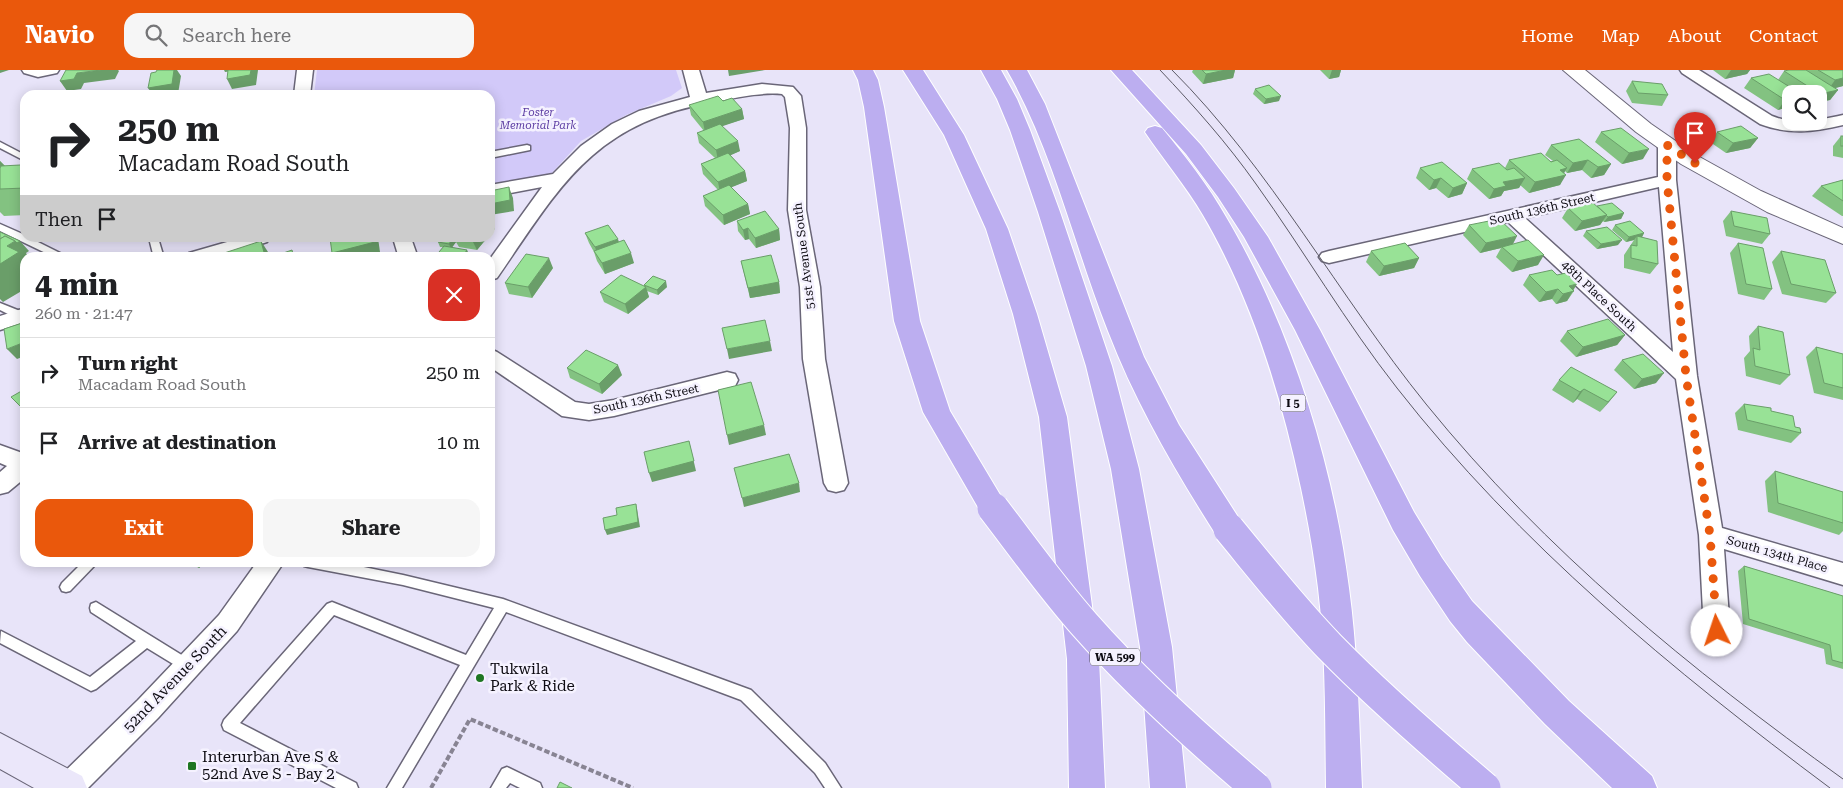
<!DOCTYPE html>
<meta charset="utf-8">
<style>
body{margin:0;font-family:"Roboto Serif",serif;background:#f6f6f6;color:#202124;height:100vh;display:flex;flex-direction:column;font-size:19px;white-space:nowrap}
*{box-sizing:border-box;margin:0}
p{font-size:16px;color:#757577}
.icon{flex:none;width:28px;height:28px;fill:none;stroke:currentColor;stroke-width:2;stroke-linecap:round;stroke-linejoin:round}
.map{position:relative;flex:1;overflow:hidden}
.details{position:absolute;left:20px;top:182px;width:475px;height:315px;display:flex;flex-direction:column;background:#fff;border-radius:15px;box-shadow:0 2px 12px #0003}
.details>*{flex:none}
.top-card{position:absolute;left:20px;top:20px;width:475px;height:152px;border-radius:15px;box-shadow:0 2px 12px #0003;background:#fff;color:#202124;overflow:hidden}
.tools{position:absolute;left:1782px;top:15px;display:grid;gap:10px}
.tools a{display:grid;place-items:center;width:45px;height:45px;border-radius:10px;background:#fff;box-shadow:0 2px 12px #0003;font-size:25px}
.pin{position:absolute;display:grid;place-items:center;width:42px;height:42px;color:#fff;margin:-51px -21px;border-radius:50% 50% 50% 0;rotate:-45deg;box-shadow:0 0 5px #0007}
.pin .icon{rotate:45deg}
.me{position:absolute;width:55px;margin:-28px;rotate:356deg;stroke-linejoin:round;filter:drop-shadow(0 0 4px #0008)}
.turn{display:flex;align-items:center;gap:18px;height:105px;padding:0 15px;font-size:22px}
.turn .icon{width:65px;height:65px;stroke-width:2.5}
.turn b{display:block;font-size:35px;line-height:42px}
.then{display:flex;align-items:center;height:48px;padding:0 15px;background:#0003;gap:10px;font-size:19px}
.round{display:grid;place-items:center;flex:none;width:52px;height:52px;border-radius:15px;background:#f6f6f6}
.head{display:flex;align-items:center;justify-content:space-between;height:85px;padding:0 15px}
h1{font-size:30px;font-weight:700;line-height:38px}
.button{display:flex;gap:10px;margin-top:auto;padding:10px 15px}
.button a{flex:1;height:58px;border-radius:15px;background:#ea580c;color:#fff;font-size:20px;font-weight:700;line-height:58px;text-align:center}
.button a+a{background:#f6f6f6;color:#202124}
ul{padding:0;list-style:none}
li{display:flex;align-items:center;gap:15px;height:70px;padding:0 15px;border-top:1px solid #e0e0e0}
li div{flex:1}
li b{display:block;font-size:19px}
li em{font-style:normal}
header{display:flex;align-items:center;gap:30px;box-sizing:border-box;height:70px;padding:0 25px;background:#ea580c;color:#fff}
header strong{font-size:24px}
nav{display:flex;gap:28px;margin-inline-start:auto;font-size:18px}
.search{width:350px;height:45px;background:#f6f6f6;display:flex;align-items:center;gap:12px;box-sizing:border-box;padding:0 18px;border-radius:15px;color:#757577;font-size:19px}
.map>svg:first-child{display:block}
.green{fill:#d2c9f9}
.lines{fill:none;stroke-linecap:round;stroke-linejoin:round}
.service-casing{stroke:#6a6678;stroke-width:3}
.minor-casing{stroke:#6a6678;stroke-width:3}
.tertiary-casing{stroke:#6a6678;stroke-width:2}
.secondary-casing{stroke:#6a6678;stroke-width:2}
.motorway-casing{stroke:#fff;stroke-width:2}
.path{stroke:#888493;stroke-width:4;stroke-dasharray:5.5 2.5;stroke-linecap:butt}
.service{fill:#fff;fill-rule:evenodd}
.minor{fill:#fff;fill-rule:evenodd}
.tertiary{fill:#fff;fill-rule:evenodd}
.secondary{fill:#ebe7fa;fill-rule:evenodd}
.motorway{fill:#bcaef0;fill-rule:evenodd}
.tram{stroke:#5c5a66;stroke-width:1}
.motorway-bridge-casing{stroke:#fff;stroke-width:33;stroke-linecap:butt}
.motorway-bridge{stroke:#bcaef0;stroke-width:31}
.wall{fill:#83c281}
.shaded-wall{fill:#6a9e69}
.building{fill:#98e296;stroke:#6a9e69}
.route{stroke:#ea580c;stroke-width:9;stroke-dasharray:0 16.2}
.poi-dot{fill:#1e7622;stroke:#f5f2ff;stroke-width:2}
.labels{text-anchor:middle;stroke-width:5;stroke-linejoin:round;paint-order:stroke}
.far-park-label{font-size:11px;font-style:italic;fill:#5d3da3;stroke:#f5f2ff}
.shield{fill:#f5f2ff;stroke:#53515a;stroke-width:1}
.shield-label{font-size:11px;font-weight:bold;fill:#0e0c13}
.street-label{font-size:12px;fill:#0e0c13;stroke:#f5f2ff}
.near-poi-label{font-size:15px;fill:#0e0c13;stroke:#f5f2ff;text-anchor:start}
.near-street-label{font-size:15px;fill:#0e0c13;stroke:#f5f2ff}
</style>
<header>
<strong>Navio</strong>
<div class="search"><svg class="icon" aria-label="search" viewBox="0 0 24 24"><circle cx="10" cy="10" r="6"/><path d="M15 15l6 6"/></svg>Search here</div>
<nav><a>Home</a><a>Map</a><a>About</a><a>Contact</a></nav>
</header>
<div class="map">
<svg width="1843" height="718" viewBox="0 0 1843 718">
<rect width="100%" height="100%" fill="#e8e4f9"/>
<polygon class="green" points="317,0 676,0 682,18 671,26 626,45 581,71 551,104 490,115 490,25 314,25"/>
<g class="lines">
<g class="service-casing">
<g id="service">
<polygon points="0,72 25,85 25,91 0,78"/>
<polygon points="527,75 530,76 530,80 490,88 490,82"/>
<polygon points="0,154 25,165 25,168 30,168 70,188 56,188 0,161"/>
<polygon points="149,168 158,168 164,188 154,188"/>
<polygon points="0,233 25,243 25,249 18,249 0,240"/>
<polygon points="83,492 98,492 70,521 66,522 62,521 60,517 62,513"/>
<polygon points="302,492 339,492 403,505 503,529 751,620 825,693 841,718 825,718 815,703 741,630 506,542 402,718 387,718 460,595 334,545 240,653 356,713 358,718 336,718 224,660 222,655 224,650 327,534 332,532 337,534 466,585 494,538 403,515 308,497 304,496"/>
<polygon points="96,532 193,592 195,596 193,600 188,602 183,600 147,578 96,619 91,621 0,573 1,561 90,607 136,571 91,542 90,538 91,534"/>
<polygon points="507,697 540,713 542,718 520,718 510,713 506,718 491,718 502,699"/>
</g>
</g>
<g class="minor-casing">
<g id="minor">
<polygon points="22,0 59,0 57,3 38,7 24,3"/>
<polygon points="297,0 313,0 310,25 294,25"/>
<path d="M683,0H699L706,23L762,14L793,17L801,26L806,58V140L820,217L825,289L848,413L844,420L836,422L828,420L824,413L803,289L800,217L788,140L790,58L785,27L782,24C759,22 736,28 714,32C593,53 561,115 497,208L490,210V189L542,117L490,127V115L553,104L581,76L612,54L639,41L690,27Z"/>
<path d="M1680,0H1699L1772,46C1797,56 1819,50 1843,45V55C1814,62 1789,65 1760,54L1682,3Z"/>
<path d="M1667,70L1673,71L1676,75V110L1697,306L1722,458L1843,493V515L1724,479L1730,561L1726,569L1717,573L1708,569L1704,561L1699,465L1676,309L1508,152L1329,193L1322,191L1319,187L1322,183L1329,181L1658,107V75L1661,71ZM1659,117L1673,282L1525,148Z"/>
<polygon points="241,168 269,168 267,172 219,188 187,188 189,183"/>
<polygon points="393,168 411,168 418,188 399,188"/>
<polygon points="25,238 25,252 0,260 0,246"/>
<polygon points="490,279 497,282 575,332 589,334 614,330 727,302 735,304 738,310 735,316 727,318 614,346 589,350 562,346 490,297"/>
<polygon points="0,375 25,384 25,408 8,422 0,424 0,402 7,396 0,393"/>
<polygon points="257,492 284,492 237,561 158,648 88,718 53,718 58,708 138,630 219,545"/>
</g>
</g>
<g class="tertiary-casing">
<polygon id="tertiary" points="1563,0 1585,0 1651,54 1696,85 1761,121 1843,158 1843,174 1767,142 1681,94 1636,62"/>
</g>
<g class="secondary-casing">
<polygon id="secondary" points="0,663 82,706 87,718 34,718 0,699"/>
</g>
<g class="motorway-casing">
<g id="motorway">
<polygon points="853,0 873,0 878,10 884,37 920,251 950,341 1008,438 1003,446 993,450 983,446 923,342 894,251 864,37 858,10"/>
<polygon points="903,0 923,0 964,65 1008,159 1037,244 1067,347 1099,589 1105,718 1069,718 1067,589 1039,347 1013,244 986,159 944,65"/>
<polygon points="981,0 1001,0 1017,29 1030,60 1060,142 1112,296 1139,399 1172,577 1186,718 1150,718 1140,577 1111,399 1086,296 1038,142 1010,60 997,29"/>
<path d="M1007,0H1027L1045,34L1144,287L1179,355L1240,450L1244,459L1240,468L1229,471L1218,468C1176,402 1136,334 1108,261C1074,175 1053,80 1007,0Z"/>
<polygon points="1111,0 1132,0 1201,75 1234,118 1268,167 1320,260 1414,442 1442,488 1472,531 1569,631 1652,706 1657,718 1612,718 1545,654 1467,572 1450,551 1420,506 1393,460 1295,260 1244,167 1218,127 1186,84"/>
<path d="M1155,56L1162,58C1185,86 1208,115 1226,147C1290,255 1333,394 1349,518C1358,584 1359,651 1362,718H1326C1325,652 1326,584 1318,518C1314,485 1308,451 1301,418C1281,324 1252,229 1203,145C1186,116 1164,90 1145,62L1148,58Z"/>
</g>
</g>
<polyline class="path" points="431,718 470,649 633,718"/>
<use href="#service" class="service"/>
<use href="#minor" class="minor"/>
<use href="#tertiary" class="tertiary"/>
<use href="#secondary" class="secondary"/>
<use href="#motorway" class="motorway"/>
<g class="tram">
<path d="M1160,0C1194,36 1227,73 1256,114C1304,181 1346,253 1397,318C1519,474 1672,600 1830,718"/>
<path d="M1172,0C1271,99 1338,225 1426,334C1545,481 1690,599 1843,709"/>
</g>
<g class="motorway-bridge-casing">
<g id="motorway-bridge">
<path d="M993,438C1023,477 1052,518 1085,555C1137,614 1196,667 1256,718"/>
<path d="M1229,459C1262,499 1294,540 1330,577C1379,627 1432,673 1485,718"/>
</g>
</g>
<use href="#motorway-bridge" class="motorway-bridge"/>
</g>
<g class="wall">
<polygon points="1193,0 1235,0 1233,8 1203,14 1192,2"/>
<polygon points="1320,0 1341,0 1339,7 1329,9"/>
<polygon points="1713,0 1750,0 1747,4 1725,9"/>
<polygon points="1807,0 1843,0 1843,16 1835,18 1838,20 1830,30 1819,32 1819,24 1791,24 1791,36 1778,40 1744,18 1751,8 1778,10 1784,1"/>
<polygon points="1632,11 1668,25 1662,36 1632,33 1626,21"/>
<polygon points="1255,19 1279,31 1264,34 1253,24"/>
<polygon points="723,31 742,39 744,49 721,56 740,81 730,85 745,101 747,111 731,117 748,134 750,144 724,155 705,136 703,126 718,120 703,104 701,94 715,88 699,73 697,63 704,61 691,45 689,35"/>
<polygon points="1601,62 1643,89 1622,94 1595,72"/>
<polygon points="1717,62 1758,68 1750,78 1726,83 1710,72"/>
<polygon points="1841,66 1843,66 1843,88 1833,86 1833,76"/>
<polygon points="1551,75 1611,94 1604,105 1591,108 1582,100 1567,103 1565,101 1560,115 1529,123 1520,115 1519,118 1504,121 1501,126 1489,129 1467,109 1472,99 1505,98 1509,90 1553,91 1545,85"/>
<polygon points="0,91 5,96 20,95 25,91 25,145 4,146 0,142"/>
<polygon points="1420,98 1467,113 1462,124 1448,128 1436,118 1429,120 1416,108"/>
<polygon points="1843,110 1843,146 1842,146 1812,126 1821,116"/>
<polygon points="1597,136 1624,143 1621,149 1604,152 1603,151 1600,155 1575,161 1562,148 1568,138"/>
<polygon points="1731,141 1770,164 1762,174 1726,166 1723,151"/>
<polygon points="737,151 779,159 780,170 756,178 749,169 745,170 738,161"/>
<polygon points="1469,155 1513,174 1538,195 1512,202 1496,187 1501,178 1480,183 1463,165"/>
<polygon points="1615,155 1644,163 1642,167 1658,194 1650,204 1624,198 1624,185 1634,170 1626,172 1612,160"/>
<polygon points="1586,161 1618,175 1597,179 1583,166"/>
<polygon points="585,163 619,172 634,193 605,204 597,191 594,182 589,173"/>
<polygon points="442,168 487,168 477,180 459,177 456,172 452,177 440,177 438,172"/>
<polygon points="1738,173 1772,219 1764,230 1738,224 1730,183"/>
<polygon points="1371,181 1419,188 1414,198 1379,206 1366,192"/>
<polygon points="1781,181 1836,223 1826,233 1782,224 1772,192"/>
<polygon points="741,191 779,212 780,223 750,228"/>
<polygon points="553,198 532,228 509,224 505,213"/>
<polygon points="1529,205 1573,221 1574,221 1567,231 1556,234 1552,229 1539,232 1523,215"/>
<polygon points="644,215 667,217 658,225 647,221 649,227 628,244 604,232 600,222 644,216"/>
<polygon points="1758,256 1790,305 1780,315 1746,306 1744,288 1750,281 1749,266"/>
<polygon points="1567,261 1625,265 1617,275 1576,287 1560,271"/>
<polygon points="1816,277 1843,284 1843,330 1814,323 1806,287"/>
<polygon points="1622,290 1656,313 1634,319 1614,300"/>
<polygon points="567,298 622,305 602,324 570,308"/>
<polygon points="1559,310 1617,322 1600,342 1577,329 1573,333 1552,320"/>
<polygon points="1744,334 1771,341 1795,357 1801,363 1791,373 1738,360 1735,343"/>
<polygon points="1775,401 1843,422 1843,461 1839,465 1768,442 1765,411"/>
<polygon points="187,492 206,492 199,498"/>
<polygon points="1744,496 1843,526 1843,599 1826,594 1824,579 1743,554 1738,501"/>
</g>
<g class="shaded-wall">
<polygon points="0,0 9,0 0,3"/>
<polygon points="101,0 118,0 119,1 115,9 84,13 81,19 67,21 60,11 77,3"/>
<polygon points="174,0 177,0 181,6 178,24 171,25 153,25 148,18"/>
<polygon points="224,0 242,0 225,2"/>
<polygon points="251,0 258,0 256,15 232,19 227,9"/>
<polygon points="728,0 765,0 729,6"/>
<polygon points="1226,0 1235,0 1233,8 1203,14 1206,4"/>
<polygon points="1332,0 1341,0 1339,7 1329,9"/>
<polygon points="1731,0 1750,0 1747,4 1725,9"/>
<polygon points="1843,8 1843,16 1828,20 1835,10"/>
<polygon points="1838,20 1830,30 1819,32 1819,25 1820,24"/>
<polygon points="1281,26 1279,31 1264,34 1266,29"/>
<polygon points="1791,28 1791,36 1778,40 1785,30"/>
<polygon points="742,39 744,49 705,62 703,52"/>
<polygon points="1758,68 1750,78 1726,83 1733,73"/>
<polygon points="738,71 740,81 718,91 716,80"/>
<polygon points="1649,79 1643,89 1622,94 1629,83"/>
<polygon points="1588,90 1582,100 1567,103 1573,93"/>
<polygon points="0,91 5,96 0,99"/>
<polygon points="1611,94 1604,105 1591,108 1598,97"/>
<polygon points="1567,98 1562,106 1566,105 1560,115 1529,123 1535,112 1560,100"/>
<polygon points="745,101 747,111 720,122 718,112"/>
<polygon points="1441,108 1436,118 1429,120 1434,110"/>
<polygon points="1525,108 1519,118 1504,121 1501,126 1489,129 1494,119 1503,112"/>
<polygon points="1467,113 1462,124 1448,128 1453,118"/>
<polygon points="509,117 513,128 514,141 490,145 490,134"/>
<polygon points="748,134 750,144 724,155 723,145"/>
<polygon points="1624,143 1621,149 1604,152 1608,147"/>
<polygon points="1607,145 1600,155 1575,161 1582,151"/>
<polygon points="490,148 495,159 490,164"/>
<polygon points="748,158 749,169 745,170 743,160"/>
<polygon points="779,159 780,170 756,178 755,168"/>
<polygon points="1644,163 1641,169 1637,166 1634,170 1626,172 1629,167"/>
<polygon points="1517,166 1512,176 1502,177 1501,178 1480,183 1486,173"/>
<polygon points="374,168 378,168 380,182 361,188 334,188 332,183"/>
<polygon points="453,168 455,168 456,172 451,179 449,174"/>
<polygon points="474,168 487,168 477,180 472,170"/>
<polygon points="618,169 621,179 598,187 595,177"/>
<polygon points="1622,170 1618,175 1597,179 1601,174"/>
<polygon points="15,171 20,171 29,181 26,183 29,188 25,188 25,219 3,232 0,229 0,194 7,176"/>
<polygon points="261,171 268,182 269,188 261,188"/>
<polygon points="467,180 471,188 461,188"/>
<polygon points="631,183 634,193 605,204 602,193"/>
<polygon points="1544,185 1538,195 1512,202 1518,191"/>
<polygon points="549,188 553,198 532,228 528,217"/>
<polygon points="1419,188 1414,198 1379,206 1384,196"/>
<polygon points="666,211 667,217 658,225 657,220"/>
<polygon points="779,212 780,223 750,228 748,218"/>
<polygon points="1577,214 1567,231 1556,234 1569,216"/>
<polygon points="646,217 649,227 628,244 625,234"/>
<polygon points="1558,219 1552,229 1539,232 1546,222"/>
<polygon points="1625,265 1617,275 1576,287 1583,277"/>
<polygon points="770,271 772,281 729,289 727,279"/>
<polygon points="25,272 25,286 17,289 7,279"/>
<polygon points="618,295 622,305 602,324 599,314"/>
<polygon points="1664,303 1656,313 1634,319 1642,309"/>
<polygon points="1584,319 1577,329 1573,333 1580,322"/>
<polygon points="1617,322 1609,332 1600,342 1608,332"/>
<polygon points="490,350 495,360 490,369"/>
<polygon points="764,355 766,365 729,375 727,365"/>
<polygon points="689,371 696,401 652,412 649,403"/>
<polygon points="799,413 800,422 744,437 742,428"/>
<polygon points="636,434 637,439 640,457 607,465 605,460"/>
<polygon points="194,492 206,492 199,498"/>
</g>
<g class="building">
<polygon points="66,0 101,0 77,3 74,9 60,11"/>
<polygon points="157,0 174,0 172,14 148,18 151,3 156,2"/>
<polygon points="228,0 251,0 250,5 227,9"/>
<polygon points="1202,0 1226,0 1206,4"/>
<polygon points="1789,0 1806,0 1838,20 1820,24 1784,1"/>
<polygon points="1818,0 1843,0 1843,8 1835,10"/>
<polygon points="1769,4 1801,24 1791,24 1791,28 1785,30 1751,8"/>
<polygon points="1632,11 1662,14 1668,25 1638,23"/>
<polygon points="1269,15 1281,26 1266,29 1255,19"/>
<polygon points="718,26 723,31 732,28 742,39 703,52 689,35"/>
<polygon points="720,54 738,71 716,80 697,63"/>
<polygon points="1741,56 1758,68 1733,73 1717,62"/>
<polygon points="1621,58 1649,79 1629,83 1601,62"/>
<rect x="1841" y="66" width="2" height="10"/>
<polygon points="1579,69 1611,94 1598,97 1588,90 1573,93 1551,75"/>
<polygon points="728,83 745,101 718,112 701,94"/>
<polygon points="1541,83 1551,92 1557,90 1567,98 1560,100 1566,105 1535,112 1509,90"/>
<polygon points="24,91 25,91 25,118 0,119 0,98 1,96 20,95"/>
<polygon points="1442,92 1467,113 1453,118 1441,108 1434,110 1420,98"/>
<polygon points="1499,93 1507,100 1514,98 1525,108 1503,112 1506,116 1494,119 1472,99"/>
<polygon points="1843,110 1843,131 1821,116"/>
<polygon points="729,115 748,134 723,145 703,126"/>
<polygon points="509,117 510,130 490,134 490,121"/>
<polygon points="1593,133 1607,145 1582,151 1568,138"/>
<polygon points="1612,133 1624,143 1608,147 1606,145 1607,145 1597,136"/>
<polygon points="765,141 779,159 755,168 748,158 743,160 737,151"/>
<polygon points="1731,141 1767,148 1770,164 1734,156"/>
<polygon points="1499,149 1517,166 1486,173 1469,155"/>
<polygon points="1630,151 1644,163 1629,167 1615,155"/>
<polygon points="608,155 618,169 595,177 585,163"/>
<polygon points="1607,157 1622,170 1601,174 1586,161"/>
<polygon points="0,162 20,171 17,173 15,171 5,166 0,169"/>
<polygon points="5,166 15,171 7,176 19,182 0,194 0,169"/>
<polygon points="1637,166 1657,171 1658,194 1631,188 1631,175 1637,176"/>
<polygon points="330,168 374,168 375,172 332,183"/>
<polygon points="442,168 453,168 449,174 438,172"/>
<polygon points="458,168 474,168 472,170"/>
<polygon points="624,170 631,183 602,193 594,181"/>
<polygon points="1528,170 1544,185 1518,191 1502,177"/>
<polygon points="261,171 265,186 261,188 209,188"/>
<polygon points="1405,173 1419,188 1384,196 1371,181"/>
<polygon points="1738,173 1763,178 1772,219 1746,214"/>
<polygon points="444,176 467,180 461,188 434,188"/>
<polygon points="292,180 294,188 269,188"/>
<polygon points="1781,181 1825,190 1836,223 1791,214"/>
<polygon points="526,184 549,188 528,217 505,213"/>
<polygon points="771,185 779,212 748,218 741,191"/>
<polygon points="1552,200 1557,205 1566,203 1577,214 1569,216 1574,221 1563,224 1558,219 1546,222 1529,205"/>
<polygon points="621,205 646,217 625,234 600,222"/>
<polygon points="653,206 666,211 657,220 644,215"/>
<polygon points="1608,249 1625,265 1583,277 1567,261"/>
<polygon points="765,250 770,271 727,279 722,258"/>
<polygon points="25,252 25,272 7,279 4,259"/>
<polygon points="1758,256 1783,262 1790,305 1755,296 1753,278 1760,280"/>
<polygon points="1816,277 1843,284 1843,318 1824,313"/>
<polygon points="586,280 618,295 599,314 567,298"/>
<polygon points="1643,284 1664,303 1642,309 1622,290"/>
<polygon points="1571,297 1617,322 1608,332 1584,319 1580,322 1559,310"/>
<polygon points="751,312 764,355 727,365 718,320"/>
<polygon points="25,319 25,341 11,327"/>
<polygon points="1744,334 1771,338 1771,341 1793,346 1795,357 1800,358 1801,363 1747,350"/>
<polygon points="689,371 694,391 649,403 644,382"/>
<polygon points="789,384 799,413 742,428 734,398"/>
<polygon points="1775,401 1843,422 1843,453 1778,433"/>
<polygon points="636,434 638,452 605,460 603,448 617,445 616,438"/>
<polygon points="1744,496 1843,526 1843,593 1832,590 1830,575 1749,549"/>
<polygon points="560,712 572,718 557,718"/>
</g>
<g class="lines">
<polyline class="route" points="1695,93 1667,75 1667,110 1686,306 1710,465 1717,561"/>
</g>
<g class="poi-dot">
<circle cx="480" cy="608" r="5"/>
<rect x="187" y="691" width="10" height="10" rx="2.5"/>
</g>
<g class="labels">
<g class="far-park-label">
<text x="538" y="46">Foster<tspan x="538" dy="13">Memorial Park</tspan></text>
</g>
<g class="shield">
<rect x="1280.5" y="324.5" width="25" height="17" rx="4"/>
<rect x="1090" y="578.5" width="50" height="17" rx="4"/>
</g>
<g class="shield-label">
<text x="1293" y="337">I 5</text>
<text x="1115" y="591">WA 599</text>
</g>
<g class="street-label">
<text transform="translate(1542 139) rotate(-13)" y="4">South 136th Street</text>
<text transform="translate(804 186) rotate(-97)" y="4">51st Avenue South</text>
<text transform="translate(1599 226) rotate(43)" y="4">48th Place South</text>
<text transform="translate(646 329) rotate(-12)" y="4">South 136th Street</text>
<text transform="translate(1777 484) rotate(16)" y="4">South 134th Place</text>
</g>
<g class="near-poi-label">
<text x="490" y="604">Tukwila<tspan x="490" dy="17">Park &amp; Ride</tspan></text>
<text x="202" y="692">Interurban Ave S &amp;<tspan x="202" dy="17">52nd Ave S - Bay 2</tspan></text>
</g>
<g class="near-street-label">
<text transform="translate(175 609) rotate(-46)" y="5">52nd Avenue South</text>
</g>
</g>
</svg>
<div class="tools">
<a><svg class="icon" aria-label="search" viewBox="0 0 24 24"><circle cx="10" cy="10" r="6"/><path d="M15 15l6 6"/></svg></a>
</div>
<div class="pin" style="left:1695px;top:93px;background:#d93025"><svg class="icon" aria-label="arrive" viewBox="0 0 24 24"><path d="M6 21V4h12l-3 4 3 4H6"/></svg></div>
<svg class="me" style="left:1717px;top:561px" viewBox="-20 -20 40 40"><circle r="19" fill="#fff"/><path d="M0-13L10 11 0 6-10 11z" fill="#ea580c"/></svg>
<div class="top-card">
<div class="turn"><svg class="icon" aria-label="right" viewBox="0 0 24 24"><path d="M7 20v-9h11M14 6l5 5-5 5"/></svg><div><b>250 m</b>Macadam Road South</div></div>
<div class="then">Then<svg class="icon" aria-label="arrive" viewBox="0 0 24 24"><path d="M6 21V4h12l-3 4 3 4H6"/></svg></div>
</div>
<section class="details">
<div class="head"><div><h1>4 min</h1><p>260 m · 21:47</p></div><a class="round" style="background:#d93025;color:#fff"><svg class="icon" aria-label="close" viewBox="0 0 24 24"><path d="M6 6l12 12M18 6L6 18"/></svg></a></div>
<ul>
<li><svg class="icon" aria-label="right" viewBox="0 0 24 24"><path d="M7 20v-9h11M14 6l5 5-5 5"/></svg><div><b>Turn right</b><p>Macadam Road South</p></div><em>250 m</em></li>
<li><svg class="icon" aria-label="arrive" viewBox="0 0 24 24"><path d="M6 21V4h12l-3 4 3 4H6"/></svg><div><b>Arrive at destination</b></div><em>10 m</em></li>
</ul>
<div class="button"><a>Exit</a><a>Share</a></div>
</section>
</div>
